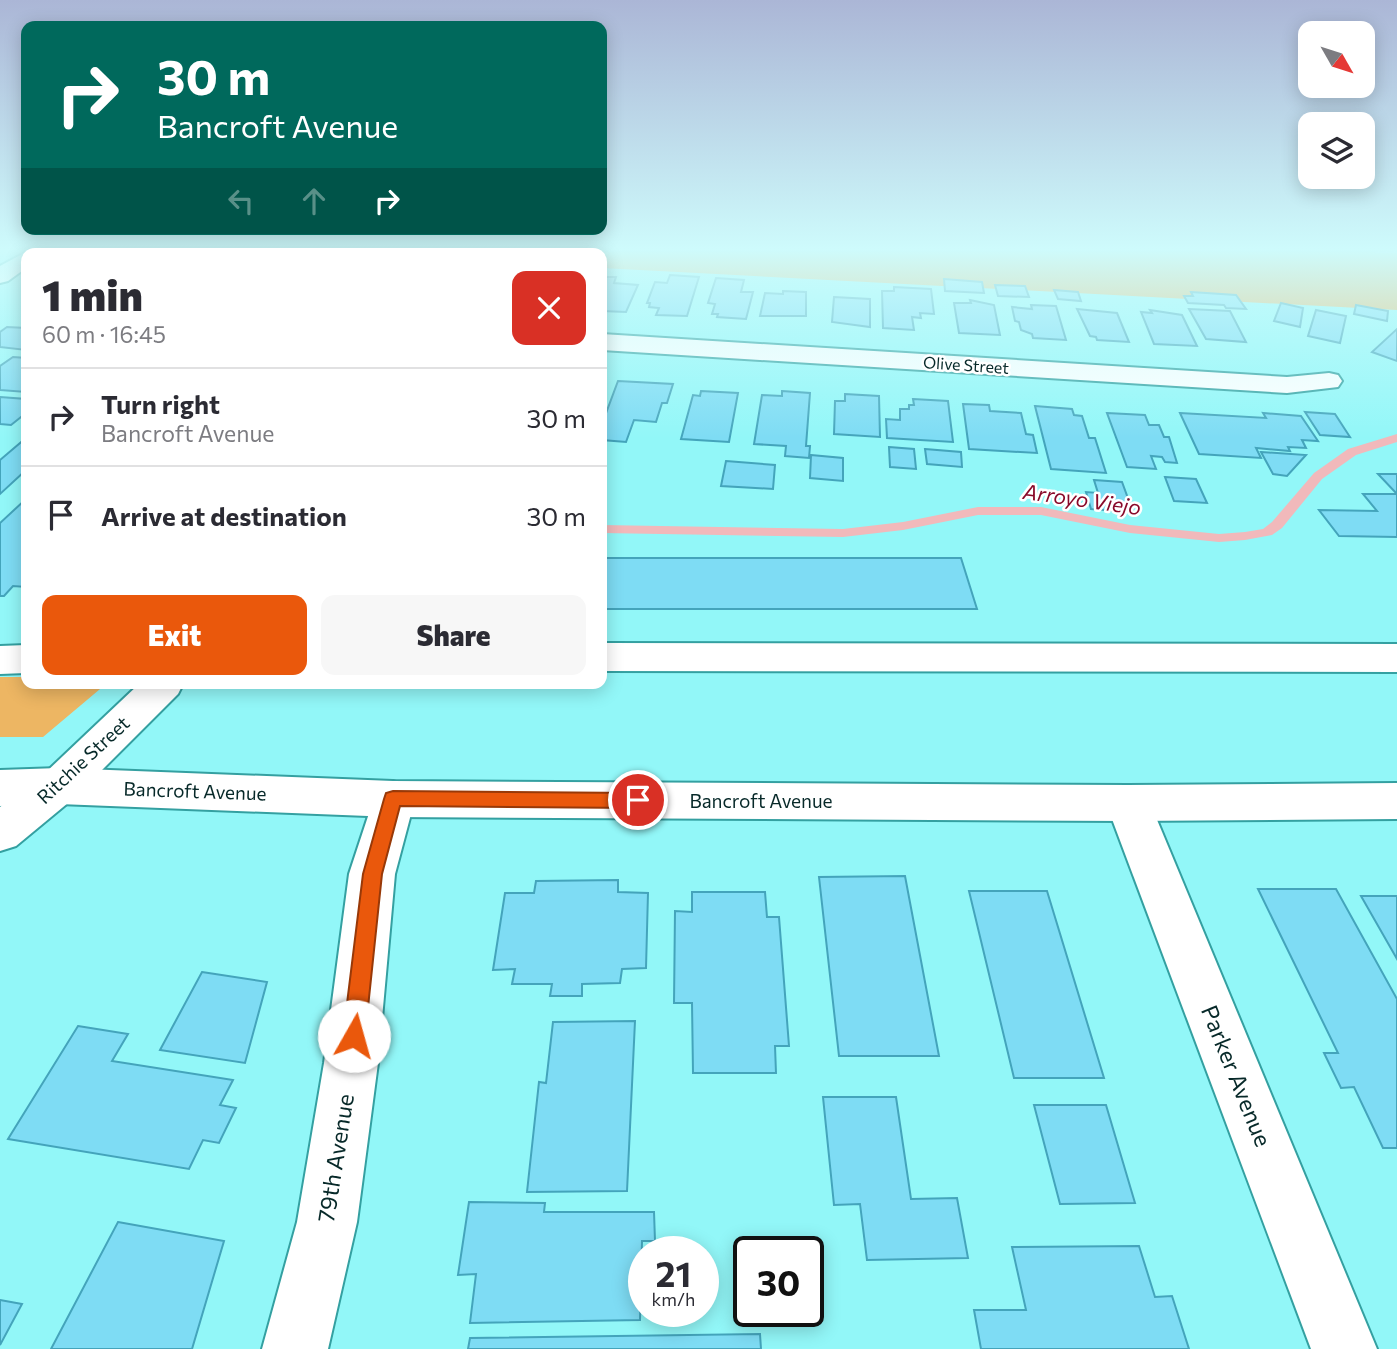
<!DOCTYPE html>
<meta charset="utf-8">
<style>
body{margin:0;font-family:Commissioner,sans-serif;background:#f7f7f7;color:#2b2b33;height:100vh;display:flex;flex-direction:column;font-size:26px;white-space:nowrap}
*{box-sizing:border-box;margin:0}
p{font-size:23px;color:#7c7c81}
.icon{flex:none;width:38px;height:38px;fill:none;stroke:currentColor;stroke-width:2;stroke-linecap:round;stroke-linejoin:round}
.map{position:relative;flex:1;overflow:hidden}
.details{position:absolute;left:21px;top:248px;width:586px;height:441px;display:flex;flex-direction:column;background:#fff;border-radius:14px;box-shadow:0 4px 18px #0003}
.details>*{flex:none}
.top-card{position:absolute;left:21px;top:21px;width:586px;height:214px;border-radius:14px;box-shadow:0 4px 18px #0003;background:#00695c;color:#fff;overflow:hidden}
.needle{width:46px;rotate:129deg}
.fabs{position:absolute;left:1298px;top:21px;display:grid;gap:14px}
.fabs a{display:grid;place-items:center;width:77px;height:77px;border-radius:14px;background:#fff;box-shadow:0 4px 18px #0003;font-size:35px}
.speed{position:absolute;left:628px;top:1236px;display:flex;gap:14px;font-size:35px;font-weight:700;text-align:center}
.speed>*{display:grid;place-content:center;width:91px;height:91px;border-radius:50%;background:#fff;box-shadow:0 4px 18px #0003;line-height:1}
.speed small{font-size:18px;font-weight:400}
.speed .limit{border:4px solid #111;border-radius:10px;background:#fff;color:#111}
.pin{position:absolute;display:grid;place-items:center;width:60px;height:60px;color:#fff;margin:-30px;border:4px solid #fff;border-radius:50%;box-shadow:0 2px 7px #0007}
.me{position:absolute;width:77px;margin:-38px;rotate:7deg;stroke-linejoin:round;filter:drop-shadow(0 0 5px #0008)}
.turn{display:flex;align-items:center;gap:24px;height:147px;padding:0 21px;font-size:32px}
.turn .icon{width:91px;height:91px;stroke-width:2.5}
.turn b{display:block;font-size:49px;line-height:60px}
.lanes{display:flex;align-items:center;height:66px;padding:0 21px;background:#0003;justify-content:center;gap:35px;direction:ltr}
.lanes .off{opacity:.35}
.round{display:grid;place-items:center;flex:none;width:74px;height:74px;border-radius:14px;background:#f7f7f7}
.overview{display:flex;align-items:center;justify-content:space-between;height:119px;padding:0 21px}
h1{font-size:42px;font-weight:800;line-height:52px}
.primary-button{display:flex;gap:14px;margin-top:auto;padding:14px 21px}
.primary-button a{flex:1;height:80px;border-radius:14px;background:#ea580c;color:#fff;font-size:28px;font-weight:800;line-height:80px;text-align:center}
.primary-button a+a{background:#f7f7f7;color:#2b2b33}
ul{padding:0;list-style:none}
li{display:flex;align-items:center;gap:21px;height:98px;padding:0 21px;border-top:2px solid #e1e1e2}
li div{flex:1}
li b{display:block;font-size:26px}
li em{font-style:normal}
.map>svg:first-child{display:block}
.green{fill:#edb663}
.lines{fill:none;stroke-linecap:round;stroke-linejoin:round}
.stream{fill:#f1b9bb;fill-rule:evenodd}
.building{fill:#7edcf4;stroke:#44a4bb;stroke-width:2}
.minor-casing{stroke:#34a0a1;stroke-width:4}
.major-casing{stroke:#34a0a1;stroke-width:4}
.minor{fill:#fff;fill-rule:evenodd}
.major{fill:#fff;fill-rule:evenodd}
.route{fill:#ea580c;stroke:#983908;stroke-width:2}
.labels{text-anchor:middle;stroke-width:5;stroke-linejoin:round;paint-order:stroke}
.far-street-label{font-size:16px;fill:#072929;stroke:#fff}
.street-label{font-size:19px;fill:#072929;stroke:#fff}
.water-label{font-size:21px;font-style:italic;fill:#880a2a;stroke:#fff}
.near-street-label{font-size:23px;fill:#072929;stroke:#fff}
</style>
<div class="map">
<svg width="1397" height="1349" viewBox="0 0 1397 1349">
<rect width="100%" height="100%" fill="#92f7f8"/>
<g class="green">
<polygon points="564,250 1397,250 1397,310 602,268 602,254 564,254"/>
<polygon points="0,677 26,677 26,684 106,684 43,737 0,737"/>
</g>
<g class="lines">
<g class="stream">
<polygon points="1372,250 1397,250 1397,253 1376,253"/>
<polygon points="1397,434 1397,442 1356,455 1322,479 1282,528 1272,535 1245,540 1219,542 1130,533 1041,515 978,515 903,530 843,537 602,533 602,525 843,529 903,522 978,507 1041,507 1130,525 1219,534 1245,532 1263,529 1272,522 1314,473 1348,449"/>
</g>
</g>
<g class="building">
<polygon points="670,275 699,277 687,316 656,315 659,308 649,307 650,303 647,303 655,282 667,283"/>
<polygon points="602,277 616,277 614,283 638,285 626,312 602,311"/>
<polygon points="716,278 744,280 741,292 753,292 746,319 717,317 718,314 712,314 715,304 708,303"/>
<polygon points="944,279 982,282 984,293 945,291"/>
<polygon points="995,285 1025,286 1029,297 998,296"/>
<polygon points="894,287 931,289 934,314 920,313 921,318 912,317 914,330 883,328 882,291 894,291"/>
<polygon points="1054,290 1078,292 1081,301 1058,299"/>
<polygon points="783,291 806,292 806,316 760,316 765,293 783,294"/>
<polygon points="1191,292 1236,295 1246,309 1226,308 1224,305 1188,303 1184,296 1193,296"/>
<polygon points="834,297 870,299 870,327 832,322"/>
<polygon points="970,300 994,305 1000,335 959,333 954,303 971,303"/>
<polygon points="1281,303 1303,308 1300,327 1274,321"/>
<polygon points="1031,305 1056,306 1066,340 1033,338 1032,334 1021,330 1019,322 1015,321 1012,307 1032,309"/>
<polygon points="1356,305 1388,311 1387,321 1354,314"/>
<polygon points="1077,309 1117,313 1129,342 1097,340 1096,337 1090,336"/>
<polygon points="1189,309 1230,311 1246,342 1206,339"/>
<polygon points="1150,310 1182,315 1197,346 1154,344 1141,312 1152,313"/>
<polygon points="1316,310 1346,316 1340,343 1308,336"/>
<polygon points="7,327 26,328 26,350 0,347 0,332"/>
<polygon points="1397,329 1397,361 1372,352"/>
<polygon points="13,357 26,358 26,392 0,390 0,366"/>
<polygon points="618,381 673,384 667,403 662,403 656,422 634,420 626,442 602,440 602,424"/>
<polygon points="701,391 738,393 729,442 681,439 693,395 700,396"/>
<polygon points="782,391 810,393 806,446 810,446 809,458 785,456 786,446 754,444 762,395 782,396"/>
<polygon points="845,394 879,396 880,437 834,434 835,401 845,401"/>
<polygon points="0,397 26,399 26,413 11,425 0,424"/>
<polygon points="913,399 948,401 953,442 887,438 886,419 900,420 900,409 909,409 909,405 914,405"/>
<polygon points="963,404 989,405 990,411 1021,413 1026,434 1033,435 1037,453 969,449"/>
<polygon points="1035,406 1072,409 1074,415 1082,416 1089,438 1095,438 1106,473 1051,469"/>
<polygon points="1305,412 1335,414 1350,437 1320,435"/>
<polygon points="1107,413 1145,415 1149,425 1159,425 1164,437 1169,437 1177,463 1165,462 1162,457 1151,456 1156,469 1127,467"/>
<polygon points="1180,413 1266,418 1263,413 1301,416 1318,441 1302,440 1306,448 1288,447 1290,451 1256,448 1261,458 1199,454"/>
<polygon points="26,438 26,470 0,494 0,460"/>
<polygon points="889,447 914,449 916,469 890,467"/>
<polygon points="925,449 961,452 962,467 927,464"/>
<polygon points="1261,452 1306,455 1287,476 1273,474"/>
<polygon points="811,455 843,458 843,481 810,478"/>
<polygon points="726,461 775,465 773,489 721,486"/>
<polygon points="1378,474 1397,474 1397,537 1339,536 1319,510 1377,511 1363,494 1397,494"/>
<polygon points="1165,477 1196,479 1207,503 1174,501"/>
<polygon points="1094,480 1122,482 1133,512 1091,509 1086,492 1098,493"/>
<polygon points="26,499 26,587 13,586 4,596 0,596 0,523"/>
<polygon points="602,558 961,558 977,609 602,609"/>
<polygon points="905,876 939,1056 839,1056 819,877"/>
<polygon points="618,880 618,892 648,893 646,968 622,969 620,983 582,984 582,996 550,996 552,984 512,984 515,969 493,970 505,893 534,893 536,881"/>
<polygon points="1258,889 1336,889 1397,999 1397,1148 1383,1148 1354,1087 1341,1088 1324,1053 1338,1053"/>
<polygon points="969,891 1047,891 1104,1078 1014,1078"/>
<polygon points="692,892 765,892 767,917 779,917 789,1046 775,1046 776,1073 693,1073 692,1003 674,1003 675,911 692,912"/>
<polygon points="1361,896 1397,896 1397,959"/>
<polygon points="202,972 267,982 245,1063 160,1050"/>
<polygon points="635,1021 627,1191 527,1192 539,1082 546,1083 553,1022"/>
<polygon points="78,1026 128,1034 112,1061 233,1080 220,1105 236,1108 219,1143 203,1140 189,1169 8,1139"/>
<polygon points="823,1097 896,1097 911,1199 957,1198 968,1258 867,1260 860,1204 834,1205"/>
<polygon points="1034,1105 1106,1105 1135,1203 1060,1204"/>
<polygon points="469,1202 545,1203 544,1212 654,1212 655,1241 642,1241 640,1320 470,1323 476,1274 458,1275"/>
<polygon points="118,1222 224,1241 192,1349 51,1349"/>
<polygon points="1139,1246 1155,1297 1172,1296 1189,1349 981,1349 974,1310 1026,1310 1012,1247"/>
<polygon points="0,1300 22,1304 0,1345"/>
<polygon points="760,1334 761,1349 468,1349 470,1338"/>
</g>
<g class="lines">
<g class="minor-casing">
<g id="minor">
<polygon points="435,250 475,250 472,254 437,254"/>
<polygon points="515,250 539,250 536,254 512,254"/>
<polygon points="26,252 34,254 26,254 26,268 8,281 0,283 0,266"/>
<polygon points="602,334 1287,377 1329,373 1338,375 1342,381 1338,387 1287,393 602,350"/>
<polygon points="139,684 183,684 178,694 74,798 16,846 0,851 0,807 44,774"/>
<polygon points="393,781 408,786 415,799 395,874 378,1063 357,1222 328,1349 262,1349 297,1222 324,1063 349,874 378,786"/>
<polygon points="1128,785 1143,790 1150,803 1377,1349 1311,1349 1106,803 1113,790"/>
</g>
</g>
<g class="major-casing">
<g id="major">
<polygon points="602,643 1397,644 1397,672 602,671"/>
<polygon points="26,645 26,673 0,674 0,646"/>
<polygon points="59,768 393,781 1128,785 1397,783 1397,819 1128,821 393,817 59,804 0,806 0,770"/>
</g>
</g>
<use href="#minor" class="minor"/>
<use href="#major" class="major"/>
</g>
<linearGradient id="sky" x2="0" y2="1"><stop stop-color="#abb6d6"/><stop offset="0.57" stop-color="#cefbfc"/><stop offset="1" stop-color="#cefbfc" stop-opacity="0"/></linearGradient>
<rect width="1397" height="438" fill="url(#sky)"/>
<polygon class="route" points="393,791 638,793 644,795 647,800 644,805 638,808 400,806 382,874 365,1036 362,1043 354,1047 346,1043 343,1036 363,874 384,799 386,793"/>
<g class="labels">
<g class="far-street-label">
<text transform="translate(966 365) rotate(4)" y="6">Olive Street</text>
</g>
<g class="street-label">
<text transform="translate(83 760) rotate(-43)" y="7">Ritchie Street</text>
<text transform="translate(195 791) rotate(2)" y="7">Bancroft Avenue</text>
<text x="761" y="808">Bancroft Avenue</text>
</g>
<g class="water-label">
<text transform="translate(1082 500) rotate(8)" y="7">Arroyo Viejo</text>
</g>
<g class="near-street-label">
<text transform="translate(1236 1076) rotate(68)" y="8">Parker Avenue</text>
<text transform="translate(336 1158) rotate(-81)" y="8">79th Avenue</text>
</g>
</g>
</svg>
<div class="fabs">
<a><svg class="needle" viewBox="-14 -14 28 28"><path d="M0-13l5 13h-10z" fill="#e53935"/><path d="M0 13l5-13h-10z" fill="#7c7c81"/></svg></a>
<a><svg class="icon" aria-label="layers" viewBox="0 0 24 24"><path d="M12 4l9 5-9 5-9-5zM3 14l9 5 9-5"/></svg></a>
</div>
<div class="speed"><div>21<small>km/h</small></div><div class="limit">30</div></div>
<div class="pin" style="left:638px;top:800px;background:#d93025"><svg class="icon" aria-label="arrive" viewBox="0 0 24 24"><path d="M6 21V4h12l-3 4 3 4H6"/></svg></div>
<svg class="me" style="left:354px;top:1036px" viewBox="-20 -20 40 40"><circle r="19" fill="#fff"/><path d="M0-13L10 11 0 6-10 11z" fill="#ea580c"/></svg>
<div class="top-card">
<div class="turn"><svg class="icon" aria-label="right" viewBox="0 0 24 24"><path d="M7 20v-9h11M14 6l5 5-5 5"/></svg><div><b>30 m</b>Bancroft Avenue</div></div>
<div class="lanes"><svg class="icon off" aria-label="left" viewBox="0 0 24 24"><path d="M17 20v-9H6M10 6l-5 5 5 5"/></svg><svg class="icon off" aria-label="ahead" viewBox="0 0 24 24"><path d="M12 20V5M6 11l6-6 6 6"/></svg><svg class="icon" aria-label="right" viewBox="0 0 24 24"><path d="M7 20v-9h11M14 6l5 5-5 5"/></svg></div>
</div>
<section class="details">
<div class="overview"><div><h1>1 min</h1><p>60 m · 16:45</p></div><a class="round" style="background:#d93025;color:#fff"><svg class="icon" aria-label="close" viewBox="0 0 24 24"><path d="M6 6l12 12M18 6L6 18"/></svg></a></div>
<ul>
<li><svg class="icon" aria-label="right" viewBox="0 0 24 24"><path d="M7 20v-9h11M14 6l5 5-5 5"/></svg><div><b>Turn right</b><p>Bancroft Avenue</p></div><em>30 m</em></li>
<li><svg class="icon" aria-label="arrive" viewBox="0 0 24 24"><path d="M6 21V4h12l-3 4 3 4H6"/></svg><div><b>Arrive at destination</b></div><em>30 m</em></li>
</ul>
<div class="primary-button"><a>Exit</a><a>Share</a></div>
</section>
</div>
